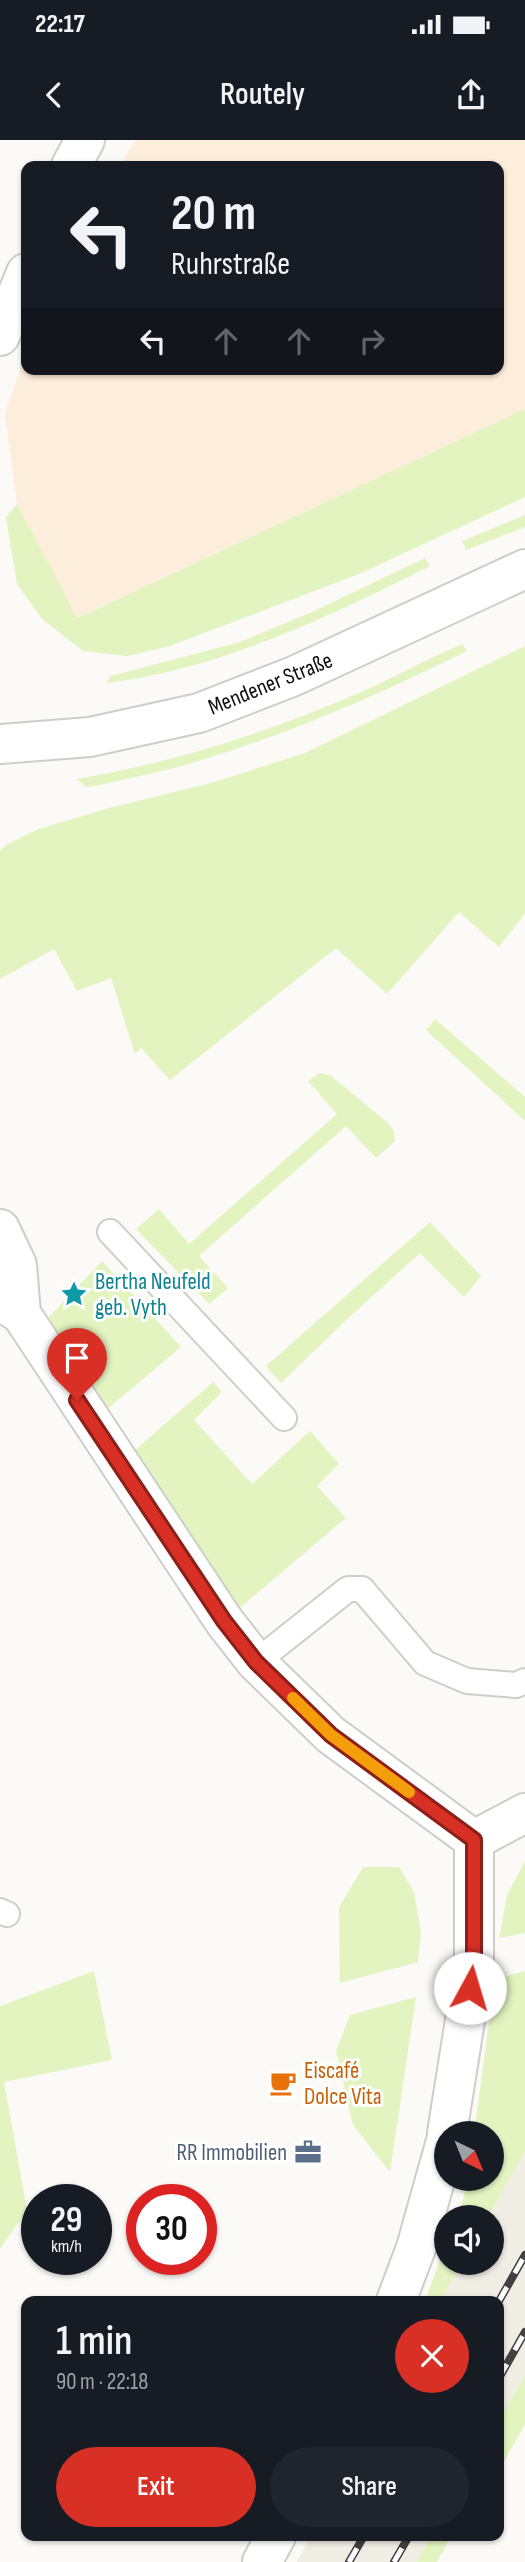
<!DOCTYPE html>
<meta charset="utf-8">
<style>
body{margin:0;font-family:"Sofia Sans Condensed",sans-serif;background:#20242c;color:#f1f3f6;height:100vh;display:flex;flex-direction:column;font-size:26px;white-space:nowrap}
*{box-sizing:border-box;margin:0}
p{font-size:23px;color:#9ea1a6}
.icon{flex:none;width:38px;height:38px;fill:none;stroke:currentColor;stroke-width:2;stroke-linecap:round;stroke-linejoin:round}
.map{position:relative;flex:1;overflow:hidden}
.side{position:absolute;left:21px;top:2156px;width:483px;height:245px;display:flex;flex-direction:column;background:#171b24;border-radius:14px;box-shadow:0 2px 5px #0004}
.side>*{flex:none}
.top-card{position:absolute;left:21px;top:21px;width:483px;height:214px;border-radius:14px;box-shadow:0 2px 5px #0004;background:#171b24;color:#f1f3f6;overflow:hidden}
.needle{width:46px;rotate:137deg}
.fabs{position:absolute;left:434px;top:1981px;display:grid;gap:14px}
.fabs a{display:grid;place-items:center;width:70px;height:70px;border-radius:50%;background:#171b24;box-shadow:0 2px 5px #0004;font-size:35px}
.speed{position:absolute;left:21px;top:2044px;display:flex;gap:14px;font-size:35px;font-weight:700;text-align:center}
.speed>*{display:grid;place-content:center;width:91px;height:91px;border-radius:50%;background:#171b24;box-shadow:0 2px 5px #0004;line-height:1}
.speed small{font-size:18px;font-weight:400}
.speed .limit{border:10px solid #d22;background:#fff;color:#111}
.pin{position:absolute;display:grid;place-items:center;width:60px;height:60px;color:#fff;margin:-72px -30px;border-radius:50% 50% 50% 0;rotate:-45deg;box-shadow:0 0 7px #0007}
.pin .icon{rotate:45deg}
.me{position:absolute;width:77px;margin:-38px;rotate:6deg;stroke-linejoin:round;filter:drop-shadow(0 0 5px #0008)}
.turn{display:flex;align-items:center;gap:24px;height:147px;padding:0 35px;font-size:32px}
.turn .icon{width:91px;height:91px;stroke-width:2.5}
.turn b{display:block;font-size:49px;line-height:60px}
.lanes{display:flex;align-items:center;height:66px;padding:0 35px;background:#0003;justify-content:center;gap:35px;direction:ltr}
.lanes .off{opacity:.35}
.round{display:grid;place-items:center;flex:none;width:74px;height:74px;border-radius:37px;background:#20242c}
.summary{display:flex;align-items:center;justify-content:space-between;height:119px;padding:0 35px}
h1{font-size:42px;font-weight:600;line-height:52px}
.action{display:flex;gap:14px;margin-top:auto;padding:14px 35px}
.action a{flex:1;height:80px;border-radius:42px;background:#d93025;color:#fff;font-size:28px;font-weight:600;line-height:80px;text-align:center}
.action a+a{background:#20242c;color:#f1f3f6}
.status{display:flex;justify-content:space-between;align-items:center;height:49px;padding:0 35px;background:#171b24;direction:ltr}
.status svg{height:19px;fill:currentColor}
header{display:flex;justify-content:space-between;align-items:center;height:91px;padding:0 35px;background:#171b24;font-size:32px;font-weight:600}
.map>svg:first-child{display:block}
.commercial{fill:#fdeddb}
.built{fill:#f0eee4}
.green{fill:#e3f4c1}
.lines{fill:none;stroke-linecap:round;stroke-linejoin:round}
.service-casing{stroke:#cecdc9;stroke-width:28}
.minor-casing{stroke:#cecdc9;stroke-width:42}
.secondary-casing{stroke:#cecdc9;stroke-width:42}
.service{stroke:#fff;stroke-width:24}
.minor{stroke:#fff;stroke-width:38}
.secondary{stroke:#fff;stroke-width:38}
.rail-casing{stroke:#40403f;stroke-width:8}
.rail{stroke:#fff;stroke-width:5;stroke-dasharray:16;stroke-linecap:butt}
.route-casing{stroke:#8d1f18;stroke-width:18}
.route{stroke:#d93025;stroke-width:12}
.slow{stroke:#f59e0b;stroke-width:12}
.labels{text-anchor:middle;stroke-width:6;stroke-linejoin:round;paint-order:stroke}
.street-label{font-size:23px;fill:#0f0f0e;stroke:#fff}
.culture-label{font-size:23px;fill:#0d838f;stroke:#fff;text-anchor:start}
.food-label{font-size:23px;fill:#c56008;stroke:#fff;text-anchor:start}
.service-label{font-size:23px;fill:#4e5e75;stroke:#fff;text-anchor:end}
</style>
<div class="status"><b>22:17</b><svg viewBox="0 0 49 12"><path d="M0 12V9h3v3zM5 12V6h3v6zM10 12V3h3v9zM15 12V0h3v12zM26 1h20v11H26zM47 4h2v5h-2z"/></svg></div>
<header><svg class="icon" aria-label="back" viewBox="0 0 24 24"><path d="M15 5l-7 7 7 7"/></svg>Routely<svg class="icon" aria-label="share" viewBox="0 0 24 24"><path d="M12 15V3M7 8l5-5 5 5M5 13v7h14v-7"/></svg></header>
<div class="map">
<svg width="525" height="2422" viewBox="0 0 525 2422">
<rect width="100%" height="100%" fill="#fbfaf6"/>
<polygon class="commercial" points="136,0 525,0 525,269 76,478 17,364 5,274 26,212 26,229 499,229 499,26 119,26"/>
<g class="built">
<polygon points="525,2011 525,2236 499,2279 499,2161 440,2161 462,2123 492,2123 492,2077 488,2077"/>
<polygon points="311,2396 431,2396 416,2422 297,2422"/>
</g>
<g class="green">
<polygon points="525,269 525,357 359,434 170,506 127,516 83,511 42,479 17,444 6,377 17,364 77,478"/>
<polygon points="525,375 525,387 466,410 462,401"/>
<path d="M425,418L430,426C331,476 217,530 106,543L111,536L240,502L312,472Z"/>
<path d="M462,504L467,511C382,553 296,591 205,619C169,631 132,637 96,646L86,647L77,639C170,623 260,595 347,558C386,542 423,521 462,504Z"/>
<polygon points="525,506 525,773 499,807 459,772 387,854 336,808 170,940 141,908 135,914 111,838 77,851 54,809 0,839 0,711 6,705 36,690 109,668 211,643 305,613"/>
<polygon points="435,879 525,957 525,981 426,890"/>
<polygon points="320,933 330,935 388,983 394,991 395,1001 376,1018 346,986 199,1116 228,1148 209,1164 136,1089 159,1069 189,1104 337,974 308,941"/>
<polygon points="430,1082 481,1136 464,1157 420,1113 346,1180 281,1243 266,1226"/>
<polygon points="102,1121 181,1207 92,1282 34,1193"/>
<polygon points="213,1242 222,1252 194,1280 252,1344 310,1291 339,1324 317,1346 346,1378 224,1481 119,1324"/>
<polygon points="525,1721 525,1793 499,1798 507,1755"/>
<polygon points="363,1727 399,1727 414,1752 421,1792 418,1822 340,1843 339,1767"/>
<polygon points="94,1831 112,1920 4,1942 27,2070 0,2109 0,1866"/>
<polygon points="525,1831 525,2011 488,2077 456,2077 463,2060 466,2039 492,2039 492,1993 474,1993 495,1839"/>
<polygon points="416,1857 390,2032 353,1985 336,1911 350,1875"/>
<polygon points="446,2104 446,2123 462,2123 440,2161 425,2161"/>
<polygon points="525,2236 525,2284 501,2327 499,2325 499,2279"/>
<polygon points="431,2396 451,2396 437,2422 416,2422"/>
</g>
<g class="lines">
<g class="service-casing">
<g id="service">
<polyline points="110,1092 284,1278"/>
<polyline points="256,1522 348,1449 362,1449 425,1523 467,1541 516,1545 525,1541"/>
<polyline points="0,1771 7,1774"/>
</g>
</g>
<g class="minor-casing">
<g id="minor">
<polyline points="71,26 85,0"/>
<polyline points="0,196 26,133"/>
<polyline points="0,1089 17,1125 21,1174"/>
<polyline points="0,1161 21,1174 224,1481 256,1522 331,1595 474,1700"/>
<polyline points="474,1700 525,1673"/>
<polyline points="447,1993 474,1824 474,1700"/>
<polyline points="396,2161 416,2108 446,2001"/>
<polyline points="262,2422 276,2396"/>
</g>
</g>
<g class="secondary-casing">
<polyline id="secondary" points="0,604 90,597 199,573 294,536 525,429"/>
</g>
<use href="#service" class="service"/>
<use href="#minor" class="minor"/>
<use href="#secondary" class="secondary"/>
<g class="rail-casing">
<g id="rail">
<polyline points="499,2161 525,2115"/>
<polyline points="499,2238 525,2192"/>
<polyline points="349,2422 364,2396"/>
<polyline points="394,2422 409,2396"/>
</g>
</g>
<use href="#rail" class="rail"/>
</g>
<g class="lines">
<g class="route-casing">
<polyline id="route" points="77,1260 224,1481 256,1522 331,1595 474,1700 474,1824 470,1848"/>
</g>
<use href="#route" class="route"/>
<polyline class="slow" points="293,1558 331,1595 409,1652"/>
</g>
<defs>
<g id="sight-bare" transform="scale(2.1)"><path d="M0-6L1.8-2.2L6-1.7L2.9 1.2L3.7 5.4L0 3.3L-3.7 5.4L-2.9 1.2L-6-1.7L-1.8-2.2Z" fill="#0f9aa8" stroke="#fff" stroke-width="2.5" paint-order="stroke"/></g>
<g id="cafe-bare" transform="scale(2.1)"><path d="M-5.5-4.5H6V0H3Q3 3.5 0 3.5H-2.5Q-5.5 3.5-5.5 0ZM3-3.2v2h1.7v-2ZM-6 4.5H4V6H-6Z" fill="#e8710a" stroke="#fff" stroke-width="2.5" paint-order="stroke"/></g>
<g id="office-bare" transform="scale(2.1)"><path d="M-6-3h4V-5.5h4V-3h4V5H-6ZM-1-4.5V-3h2v-1.5ZM-6 0V1H6V0Z" fill="#5c6f8a" stroke="#fff" stroke-width="2.5" paint-order="stroke"/></g>
</defs>
<g fill-rule="evenodd">
<use href="#sight-bare" x="74" y="1154"/>
<use href="#cafe-bare" x="283" y="1943"/>
<use href="#office-bare" x="308" y="2012"/>
</g>
<g class="labels">
<g class="street-label">
<text transform="translate(270 543) rotate(-22)" y="8">Mendener Straße</text>
</g>
<g class="culture-label">
<text x="95" y="1149">Bertha Neufeld<tspan x="95" dy="26">geb. Vyth</tspan></text>
</g>
<g class="food-label">
<text x="304" y="1938">Eiscafé<tspan x="304" dy="26">Dolce Vita</tspan></text>
</g>
<g class="service-label">
<text x="287" y="2020">RR Immobilien</text>
</g>
</g>
</svg>
<div class="fabs">
<a><svg class="needle" viewBox="-14 -14 28 28"><path d="M0-13l5 13h-10z" fill="#e53935"/><path d="M0 13l5-13h-10z" fill="#9ea1a6"/></svg></a>
<a><svg class="icon" aria-label="sound" viewBox="0 0 24 24"><path d="M4 9h4l5-4v14l-5-4H4zM17 9q2 3 0 6"/></svg></a>
</div>
<div class="speed"><div>29<small>km/h</small></div><div class="limit">30</div></div>
<div class="pin" style="left:77px;top:1260px;background:#d93025"><svg class="icon" aria-label="arrive" viewBox="0 0 24 24"><path d="M6 21V4h12l-3 4 3 4H6"/></svg></div>
<svg class="me" style="left:470px;top:1848px" viewBox="-20 -20 40 40"><circle r="19" fill="#fff"/><path d="M0-13L10 11 0 6-10 11z" fill="#d93025"/></svg>
<div class="top-card">
<div class="turn"><svg class="icon" aria-label="left" viewBox="0 0 24 24"><path d="M17 20v-9H6M10 6l-5 5 5 5"/></svg><div><b>20 m</b>Ruhrstraße</div></div>
<div class="lanes"><svg class="icon" aria-label="left" viewBox="0 0 24 24"><path d="M17 20v-9H6M10 6l-5 5 5 5"/></svg><svg class="icon off" aria-label="ahead" viewBox="0 0 24 24"><path d="M12 20V5M6 11l6-6 6 6"/></svg><svg class="icon off" aria-label="ahead" viewBox="0 0 24 24"><path d="M12 20V5M6 11l6-6 6 6"/></svg><svg class="icon off" aria-label="right" viewBox="0 0 24 24"><path d="M7 20v-9h11M14 6l5 5-5 5"/></svg></div>
</div>
<section class="side">
<div class="summary"><div><h1>1 min</h1><p>90 m · 22:18</p></div><a class="round" style="background:#d93025;color:#fff"><svg class="icon" aria-label="close" viewBox="0 0 24 24"><path d="M6 6l12 12M18 6L6 18"/></svg></a></div>
<div class="action"><a>Exit</a><a>Share</a></div>
</section>
</div>
